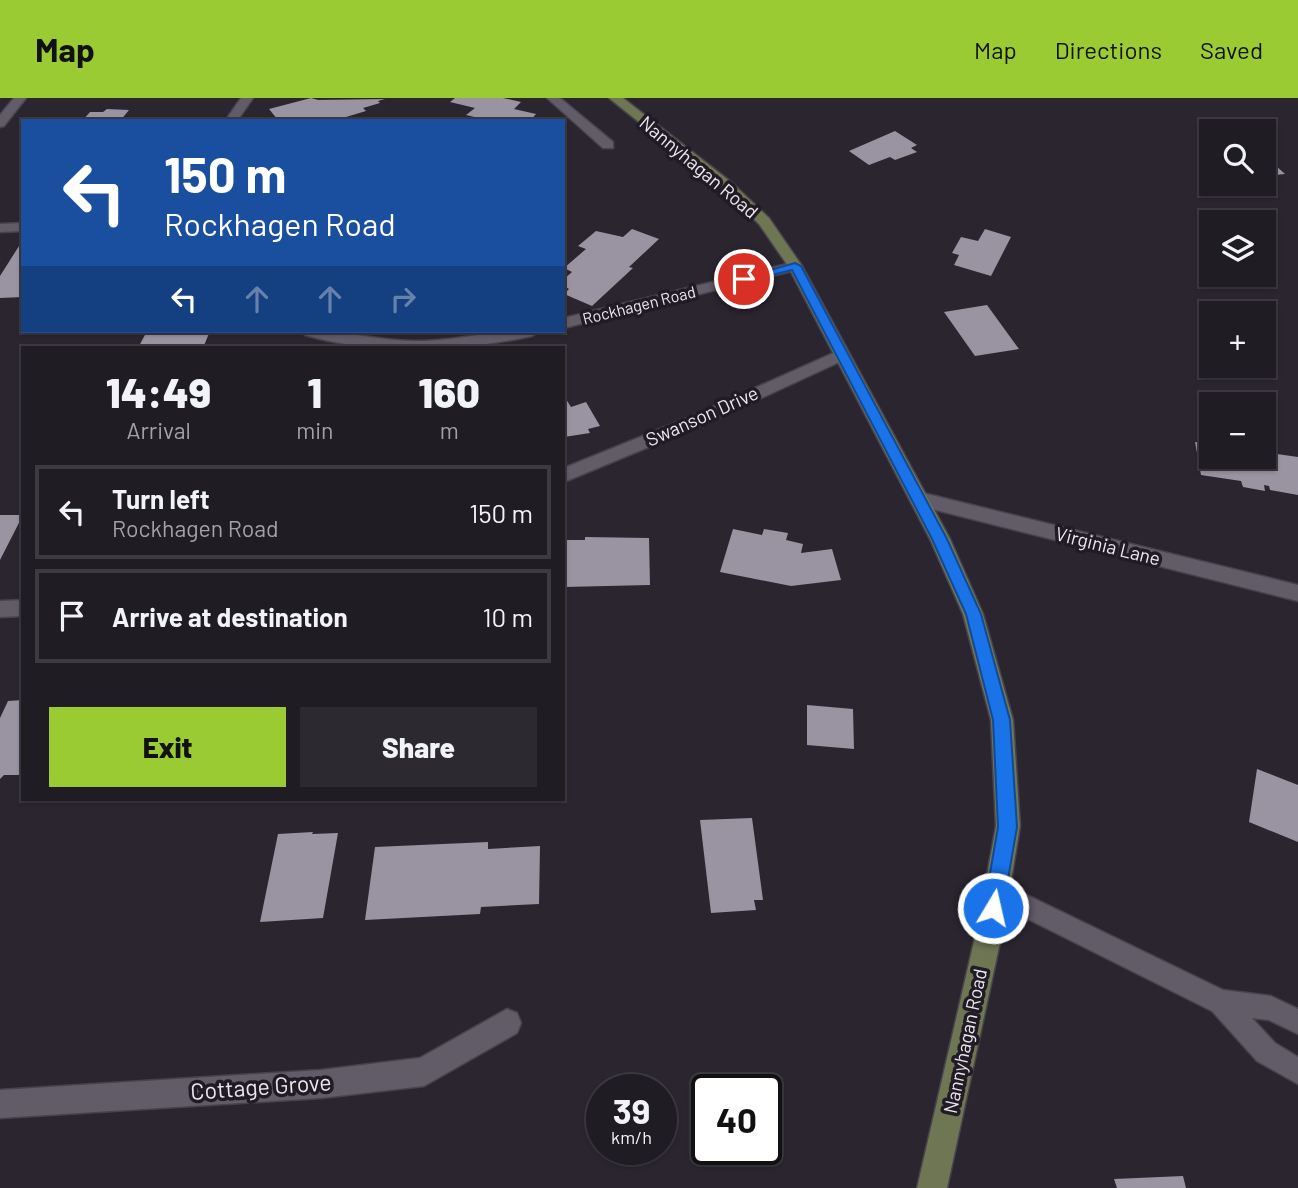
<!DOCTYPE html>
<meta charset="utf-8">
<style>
body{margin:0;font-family:Barlow,sans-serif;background:#2d2931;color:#f1f3f6;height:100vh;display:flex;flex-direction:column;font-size:26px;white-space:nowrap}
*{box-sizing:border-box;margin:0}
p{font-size:23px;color:#a2a1a6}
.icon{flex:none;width:38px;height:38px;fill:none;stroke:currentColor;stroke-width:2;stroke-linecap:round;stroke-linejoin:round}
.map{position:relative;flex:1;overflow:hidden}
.details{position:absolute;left:21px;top:248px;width:544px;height:455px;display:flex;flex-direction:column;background:#201c24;border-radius:0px;box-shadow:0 2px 5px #0004,0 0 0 2px #3d3a41}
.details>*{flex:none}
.top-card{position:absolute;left:21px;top:21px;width:544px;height:214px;border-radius:0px;box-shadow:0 2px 5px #0004,0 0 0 2px #3d3a41;background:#1a4fa0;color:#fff;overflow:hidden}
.buttons{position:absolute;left:1199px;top:21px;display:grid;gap:14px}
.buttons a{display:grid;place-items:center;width:77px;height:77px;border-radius:0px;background:#201c24;box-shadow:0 2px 5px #0004,0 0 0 2px #3d3a41;font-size:35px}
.speed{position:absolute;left:586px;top:976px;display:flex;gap:14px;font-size:35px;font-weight:700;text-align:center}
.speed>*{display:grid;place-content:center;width:91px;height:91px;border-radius:50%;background:#201c24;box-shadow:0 2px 5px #0004,0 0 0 2px #3d3a41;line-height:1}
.speed small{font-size:18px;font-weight:400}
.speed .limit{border:4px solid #111;border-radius:10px;background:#fff;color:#111}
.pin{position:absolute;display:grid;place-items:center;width:60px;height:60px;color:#fff;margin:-30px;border:4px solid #fff;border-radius:50%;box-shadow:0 2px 7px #0007}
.me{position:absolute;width:77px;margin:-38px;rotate:9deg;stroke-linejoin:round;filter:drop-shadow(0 0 5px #0008)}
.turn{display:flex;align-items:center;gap:24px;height:147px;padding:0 28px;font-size:32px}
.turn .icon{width:91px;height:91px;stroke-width:2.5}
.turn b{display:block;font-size:49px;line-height:60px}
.lanes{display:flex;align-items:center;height:66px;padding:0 28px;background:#0003;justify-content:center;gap:35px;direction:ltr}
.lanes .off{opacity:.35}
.eta{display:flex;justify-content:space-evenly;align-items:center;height:119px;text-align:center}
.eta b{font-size:42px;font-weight:800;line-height:49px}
.cta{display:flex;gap:14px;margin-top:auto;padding:14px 28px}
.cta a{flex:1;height:80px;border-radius:0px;background:#9bcb32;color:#111;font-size:28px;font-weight:800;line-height:80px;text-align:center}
.cta a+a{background:#2d2931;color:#f1f3f6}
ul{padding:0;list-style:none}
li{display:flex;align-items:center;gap:21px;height:94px;margin:0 14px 10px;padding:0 14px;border:4px solid #3d3a41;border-radius:0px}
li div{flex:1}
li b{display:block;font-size:26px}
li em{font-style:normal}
header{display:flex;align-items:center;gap:42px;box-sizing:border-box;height:98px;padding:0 35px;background:#9bcb32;color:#111}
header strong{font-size:33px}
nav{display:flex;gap:38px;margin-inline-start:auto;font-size:24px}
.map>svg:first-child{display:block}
.building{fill:#9a93a1}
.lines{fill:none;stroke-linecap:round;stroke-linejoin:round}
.lane-casing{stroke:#47424b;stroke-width:3}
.street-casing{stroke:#47424b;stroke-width:3}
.secondary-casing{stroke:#47424b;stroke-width:3}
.lane{fill:#625b68;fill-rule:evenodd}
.street{fill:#625b68;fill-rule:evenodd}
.secondary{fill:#6e7654;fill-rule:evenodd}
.route{fill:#1a73e8;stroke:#114b97;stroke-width:2}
.labels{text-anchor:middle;stroke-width:7;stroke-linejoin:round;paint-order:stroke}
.far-street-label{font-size:16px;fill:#ebe7ee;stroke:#211b26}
.street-label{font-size:19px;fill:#ebe7ee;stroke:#211b26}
.near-street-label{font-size:23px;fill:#ebe7ee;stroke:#211b26}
</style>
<header>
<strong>Map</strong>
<nav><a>Map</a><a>Directions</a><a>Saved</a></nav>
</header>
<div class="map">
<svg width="1298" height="1090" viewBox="0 0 1298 1090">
<rect width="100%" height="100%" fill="#2b2530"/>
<g class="building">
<polygon points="311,0 318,2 385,1 378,3 380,5 363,10 366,13 336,22 333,19 321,23 290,23 288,20 278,22 269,11"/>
<polygon points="455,0 503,0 521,4 514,11 536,16 530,23 487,22 466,17 475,10 450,4"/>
<polygon points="107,11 129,12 120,23 82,23 90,14 103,14"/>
<polygon points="895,33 917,47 911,50 917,54 895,62 890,59 869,67 849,53"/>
<polygon points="1264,57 1285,76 1264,78"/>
<polygon points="632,131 659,141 629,169 633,170 592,208 564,196 569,191 564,188 564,181 572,174 564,170 586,151 578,148 596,133 623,139"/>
<polygon points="985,131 1011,139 991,178 954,167 959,157 952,155 961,139 978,143"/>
<polygon points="19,148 23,148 23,199 0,200 0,178"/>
<polygon points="987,207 1019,251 975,258 944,214"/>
<polygon points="147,233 210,233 203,250 138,250"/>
<polygon points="564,298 571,309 586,304 600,328 588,331 590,335 564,339"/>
<polygon points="1195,344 1211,346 1211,359 1264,359 1264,354 1298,359 1298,397 1270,392 1269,388 1264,387 1265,393 1243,389 1241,383 1201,377"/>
<polygon points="0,417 23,417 0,462"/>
<polygon points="733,431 762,437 764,431 788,435 786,442 803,446 801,455 832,451 841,482 791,488 720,474"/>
<polygon points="585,439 649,440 650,487 564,489 564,442 585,442"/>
<polygon points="23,602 23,677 4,677 0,681 0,620 8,603"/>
<polygon points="807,607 853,611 854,651 807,647"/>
<polygon points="1257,671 1298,687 1298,744 1249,724"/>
<polygon points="752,720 763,802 754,802 756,812 711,815 700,722"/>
<polygon points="313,734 312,736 338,735 323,820 260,824 278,736"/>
<polygon points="488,744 488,751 540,748 539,806 481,809 480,816 365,822 375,749"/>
<polygon points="1183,1078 1186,1090 1117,1090 1114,1081"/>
</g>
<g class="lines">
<g class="lane-casing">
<polygon id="lane" points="996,782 1223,892 1271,898 1298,911 1298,936 1269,922 1252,920 1275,945 1298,959 1298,986 1257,963 1212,913 988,801 985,793 988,785"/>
</g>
<g class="street-casing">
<g id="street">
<polygon points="14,0 26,0 4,28 0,29 0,17"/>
<polygon points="241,0 253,0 237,23 225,23"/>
<polygon points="547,0 560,0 613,44 613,50 603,50"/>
<polygon points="23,125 23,133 0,134 0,126"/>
<polygon points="795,164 800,165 802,168 800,171 564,230 564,220"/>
<path d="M303,233C342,231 381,244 421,243C461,242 500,231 540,233L532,238C457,254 379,258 305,237Z"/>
<polygon points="840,252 846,253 848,257 846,261 709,324 564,384 564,370 697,316"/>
<polygon points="919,394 1298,487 1298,503 912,406 910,401 912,396"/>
<polygon points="23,502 23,518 0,519 0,503"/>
<polygon points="507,911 517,915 521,925 517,935 424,988 321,1000 0,1020 0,992 321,972 420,960"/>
</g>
</g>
<g class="secondary-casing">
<polygon id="secondary" points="609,0 623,0 731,84 769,120 802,168 950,441 983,516 1013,622 1020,728 1004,826 947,1090 917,1090 978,826 996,728 991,622 963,516 930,441 788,168 759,126 721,90"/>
</g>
<use href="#lane" class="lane"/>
<use href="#street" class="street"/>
<use href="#secondary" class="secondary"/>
</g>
<polygon class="route" points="795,165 801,168 947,441 981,516 1010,622 1017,729 1003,810 1000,817 993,819 987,817 984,810 998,729 993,622 966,516 932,441 792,172 744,184 738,181"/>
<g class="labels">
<g class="far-street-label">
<text transform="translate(639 207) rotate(-14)" y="6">Rockhagen Road</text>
</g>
<g class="street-label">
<text transform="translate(699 69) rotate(40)" y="7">Nannyhagan Road</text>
<text transform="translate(702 318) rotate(-24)" y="7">Swanson Drive</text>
<text transform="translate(1108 448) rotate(14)" y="7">Virginia Lane</text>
<text transform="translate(965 943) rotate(-78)" y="7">Nannyhagan Road</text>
</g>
<g class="near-street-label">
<text transform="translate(261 989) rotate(-4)" y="8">Cottage Grove</text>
</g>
</g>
</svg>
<div class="buttons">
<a><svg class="icon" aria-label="search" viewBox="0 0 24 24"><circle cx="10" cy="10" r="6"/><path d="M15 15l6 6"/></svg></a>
<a><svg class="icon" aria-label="layers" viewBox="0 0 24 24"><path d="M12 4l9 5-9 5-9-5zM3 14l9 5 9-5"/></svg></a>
<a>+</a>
<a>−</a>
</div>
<div class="speed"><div>39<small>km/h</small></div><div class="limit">40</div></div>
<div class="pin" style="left:744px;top:181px;background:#d93025"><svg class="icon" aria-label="arrive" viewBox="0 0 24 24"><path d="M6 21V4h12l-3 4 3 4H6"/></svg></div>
<svg class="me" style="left:993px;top:810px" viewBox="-20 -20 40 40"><circle r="17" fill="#1a73e8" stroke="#fff" stroke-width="3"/><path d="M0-11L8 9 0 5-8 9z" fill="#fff"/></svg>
<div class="top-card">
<div class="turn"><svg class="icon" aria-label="left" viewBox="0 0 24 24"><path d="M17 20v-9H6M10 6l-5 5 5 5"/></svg><div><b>150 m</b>Rockhagen Road</div></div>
<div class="lanes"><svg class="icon" aria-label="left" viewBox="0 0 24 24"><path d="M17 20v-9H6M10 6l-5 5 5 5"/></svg><svg class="icon off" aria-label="ahead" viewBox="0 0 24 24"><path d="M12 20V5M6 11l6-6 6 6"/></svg><svg class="icon off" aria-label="ahead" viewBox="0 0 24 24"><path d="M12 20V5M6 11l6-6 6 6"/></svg><svg class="icon off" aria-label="right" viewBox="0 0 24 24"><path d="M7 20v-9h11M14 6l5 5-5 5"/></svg></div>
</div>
<section class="details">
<div class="eta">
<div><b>14:49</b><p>Arrival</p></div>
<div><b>1</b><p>min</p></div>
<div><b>160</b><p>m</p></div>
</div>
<ul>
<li><svg class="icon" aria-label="left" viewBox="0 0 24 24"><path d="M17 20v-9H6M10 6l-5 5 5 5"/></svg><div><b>Turn left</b><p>Rockhagen Road</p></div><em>150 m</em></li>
<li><svg class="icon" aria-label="arrive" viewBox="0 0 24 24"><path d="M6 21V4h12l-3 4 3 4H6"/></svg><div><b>Arrive at destination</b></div><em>10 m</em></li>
</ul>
<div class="cta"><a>Exit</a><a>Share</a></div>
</section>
</div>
